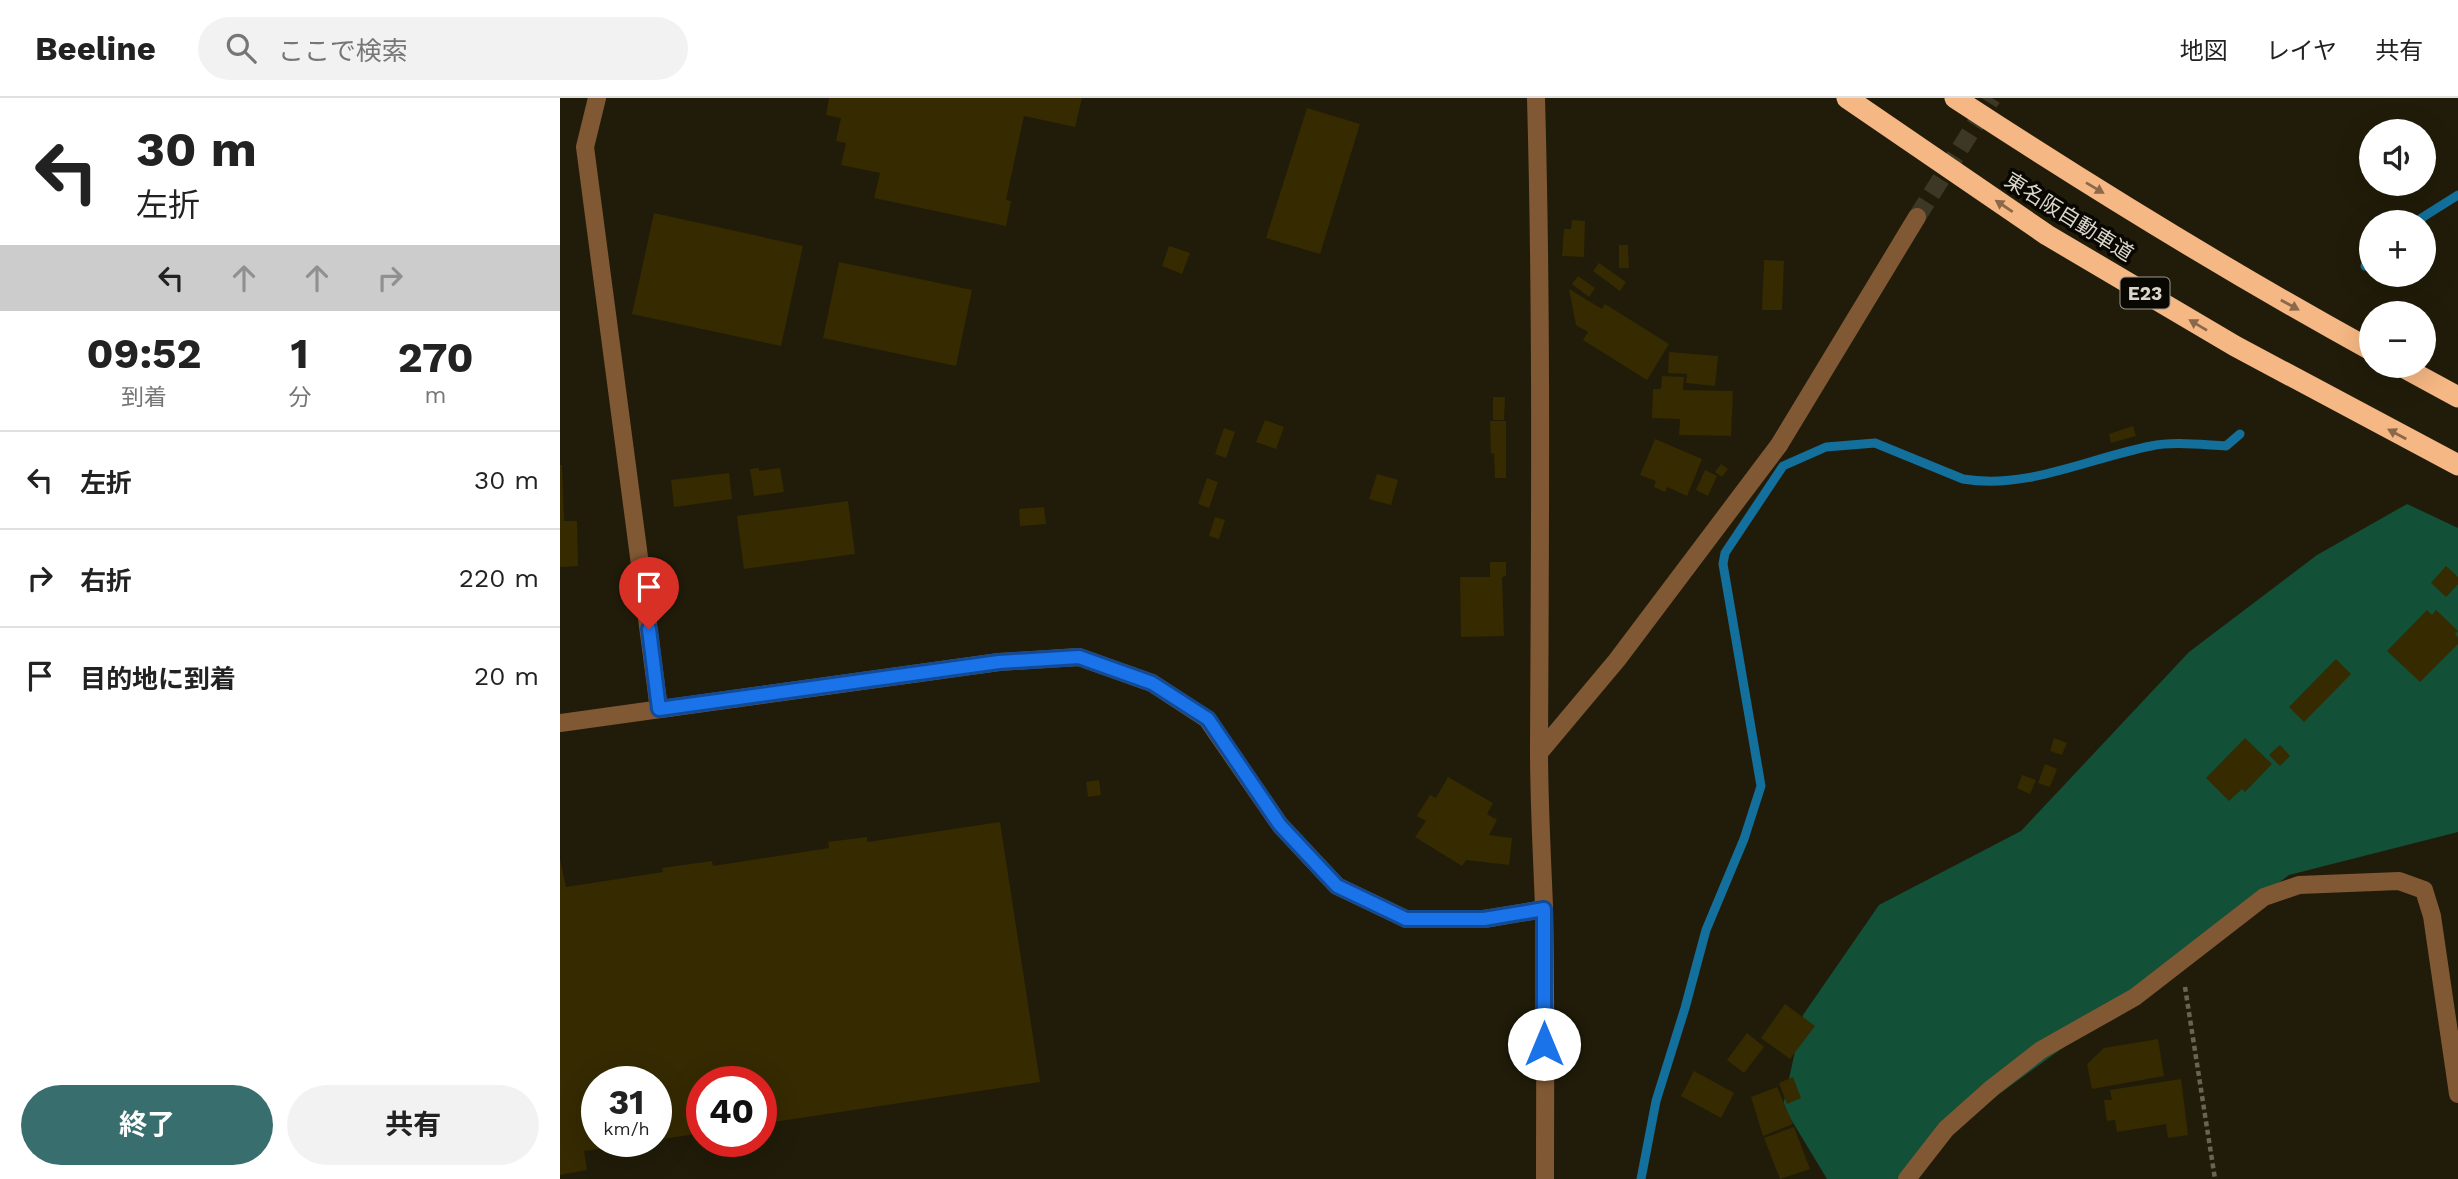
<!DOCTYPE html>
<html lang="ja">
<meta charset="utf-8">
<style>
body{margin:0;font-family:"Work Sans","Noto Sans JP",sans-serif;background:#f2f2f2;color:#222;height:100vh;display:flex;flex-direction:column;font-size:26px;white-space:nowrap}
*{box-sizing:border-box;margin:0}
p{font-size:23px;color:#767676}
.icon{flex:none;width:38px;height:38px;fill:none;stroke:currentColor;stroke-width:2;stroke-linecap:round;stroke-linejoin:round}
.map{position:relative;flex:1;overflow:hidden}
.drawer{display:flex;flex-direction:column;background:#fff;width:560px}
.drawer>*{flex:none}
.top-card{background:#fff;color:#222;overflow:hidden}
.buttons{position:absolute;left:1799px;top:21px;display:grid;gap:14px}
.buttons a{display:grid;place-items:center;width:77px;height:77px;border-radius:50%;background:#fff;box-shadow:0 7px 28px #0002;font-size:35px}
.speed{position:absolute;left:21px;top:968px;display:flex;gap:14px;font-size:35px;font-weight:700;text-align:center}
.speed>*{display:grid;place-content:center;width:91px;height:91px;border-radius:50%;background:#fff;box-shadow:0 7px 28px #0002;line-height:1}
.speed small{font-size:18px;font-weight:400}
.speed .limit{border:10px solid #d22;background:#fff;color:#111}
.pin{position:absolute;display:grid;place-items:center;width:60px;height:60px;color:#fff;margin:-72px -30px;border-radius:50% 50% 50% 0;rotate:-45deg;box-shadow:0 0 7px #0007}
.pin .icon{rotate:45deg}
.me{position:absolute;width:77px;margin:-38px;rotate:0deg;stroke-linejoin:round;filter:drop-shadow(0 0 5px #0008)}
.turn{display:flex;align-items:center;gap:24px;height:147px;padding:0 21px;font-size:32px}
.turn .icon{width:91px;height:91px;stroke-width:2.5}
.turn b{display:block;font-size:49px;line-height:60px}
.lanes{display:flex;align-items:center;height:66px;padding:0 21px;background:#0003;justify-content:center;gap:35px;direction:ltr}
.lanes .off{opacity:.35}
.eta{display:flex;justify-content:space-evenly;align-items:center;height:119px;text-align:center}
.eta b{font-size:42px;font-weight:700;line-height:49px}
.cta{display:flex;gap:14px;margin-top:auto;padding:14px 21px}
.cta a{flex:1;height:80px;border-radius:42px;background:#386f6e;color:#fff;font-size:28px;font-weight:700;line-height:80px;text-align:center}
.cta a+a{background:#f2f2f2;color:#222}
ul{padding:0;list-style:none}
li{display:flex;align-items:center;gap:21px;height:98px;padding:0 21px;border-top:2px solid #e0e0e0}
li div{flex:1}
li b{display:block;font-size:26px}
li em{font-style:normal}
header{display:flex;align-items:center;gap:42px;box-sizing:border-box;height:98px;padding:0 35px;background:#fff;border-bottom:2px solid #e0e0e0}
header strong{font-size:33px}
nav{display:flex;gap:38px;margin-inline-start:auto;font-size:24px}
.search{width:490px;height:63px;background:#f2f2f2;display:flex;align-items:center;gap:18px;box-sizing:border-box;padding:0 24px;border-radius:38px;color:#767676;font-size:26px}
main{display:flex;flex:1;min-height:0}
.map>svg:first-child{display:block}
.green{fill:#125038}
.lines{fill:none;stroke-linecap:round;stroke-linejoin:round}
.stream{stroke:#136f9b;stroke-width:9}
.building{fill:#352a00}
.minor-tunnel{stroke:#3d3826;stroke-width:18;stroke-dasharray:18 9;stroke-linecap:butt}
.path{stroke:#686353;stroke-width:4.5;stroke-dasharray:5 3.5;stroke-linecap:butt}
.minor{stroke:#815834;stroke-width:18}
.highway{stroke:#f5b783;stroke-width:21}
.oneway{fill:#8a6849}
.route-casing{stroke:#114b97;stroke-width:18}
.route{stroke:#1a73e8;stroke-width:12}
.labels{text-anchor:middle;stroke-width:7;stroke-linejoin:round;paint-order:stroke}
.shield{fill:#080702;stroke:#9b988f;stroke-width:2}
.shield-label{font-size:19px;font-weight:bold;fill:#dad6cb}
.street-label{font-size:21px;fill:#dad6cb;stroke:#080702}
</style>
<header>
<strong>Beeline</strong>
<div class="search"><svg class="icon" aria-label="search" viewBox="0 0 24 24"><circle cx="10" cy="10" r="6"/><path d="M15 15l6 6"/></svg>ここで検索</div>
<nav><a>地図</a><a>レイヤ</a><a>共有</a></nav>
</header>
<main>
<section class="drawer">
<div class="top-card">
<div class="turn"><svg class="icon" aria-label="left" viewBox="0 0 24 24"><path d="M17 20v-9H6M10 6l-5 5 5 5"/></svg><div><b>30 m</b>左折</div></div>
<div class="lanes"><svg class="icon" aria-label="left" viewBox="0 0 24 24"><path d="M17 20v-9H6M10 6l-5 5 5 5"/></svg><svg class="icon off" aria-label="ahead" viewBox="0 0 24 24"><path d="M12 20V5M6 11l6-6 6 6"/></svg><svg class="icon off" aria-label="ahead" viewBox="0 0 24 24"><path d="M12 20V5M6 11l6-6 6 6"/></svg><svg class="icon off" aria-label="right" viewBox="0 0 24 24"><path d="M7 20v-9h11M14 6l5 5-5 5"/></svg></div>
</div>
<div class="eta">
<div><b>09:52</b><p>到着</p></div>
<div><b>1</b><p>分</p></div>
<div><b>270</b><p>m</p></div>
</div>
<ul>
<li><svg class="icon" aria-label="left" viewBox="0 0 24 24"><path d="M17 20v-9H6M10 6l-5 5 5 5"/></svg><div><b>左折</b></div><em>30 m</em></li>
<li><svg class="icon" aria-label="right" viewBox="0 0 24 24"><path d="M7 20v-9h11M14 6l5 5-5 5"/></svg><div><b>右折</b></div><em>220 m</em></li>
<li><svg class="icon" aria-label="arrive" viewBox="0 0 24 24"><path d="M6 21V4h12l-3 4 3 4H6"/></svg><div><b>目的地に到着</b></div><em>20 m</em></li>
</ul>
<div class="cta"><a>終了</a><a>共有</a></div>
</section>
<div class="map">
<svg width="1898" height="1081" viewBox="0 0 1898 1081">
<rect width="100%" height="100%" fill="#211c09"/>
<polygon class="green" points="1847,406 1898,430 1898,734 1729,777 1530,930 1409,1018 1344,1081 1267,1081 1223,1008 1243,917 1319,807 1461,733 1629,554 1757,457"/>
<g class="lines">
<g class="stream">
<polyline points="1855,124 1898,97"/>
<polyline points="1805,168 1811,162"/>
<path d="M1081,1081L1096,1003L1125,910L1146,832L1184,741L1201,688L1163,466L1165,455L1223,368L1266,349L1315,345L1403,381C1467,392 1529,360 1591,348C1613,343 1644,347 1666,348L1680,336"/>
</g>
</g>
<g class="building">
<polygon points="269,0 522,0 515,29 464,18 446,102 451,103 446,128 314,100 320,75 281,67 286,45 276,43 281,20 266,17"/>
<polygon points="747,10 800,26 760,156 706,140"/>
<polygon points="94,115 243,148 221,248 72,216"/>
<polygon points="1012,122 1025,123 1024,159 1002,158 1004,131 1011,131"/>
<polygon points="1059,147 1068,147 1069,170 1059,170"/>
<polygon points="609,148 630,155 622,176 602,168"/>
<polygon points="1204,162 1224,163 1222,212 1202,212"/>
<polygon points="279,164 412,192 396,268 263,240"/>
<polygon points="1039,165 1066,184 1060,193 1033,173"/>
<polygon points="1018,178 1035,190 1029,199 1012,186"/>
<polygon points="1009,191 1042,211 1045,206 1109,246 1087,282 1023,242 1028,234 1016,227"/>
<polygon points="1109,254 1158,258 1155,288 1126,285 1127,276 1108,275"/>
<polygon points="1102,278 1124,279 1123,292 1173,293 1171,338 1119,337 1120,321 1092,320 1093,291 1101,291"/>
<polygon points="933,299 945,299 944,322 933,322"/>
<polygon points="705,322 724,329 716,351 696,344"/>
<polygon points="930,323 946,323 946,380 935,380 934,355 931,356"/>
<polygon points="1573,328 1576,338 1551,345 1549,336"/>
<polygon points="664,330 675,334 666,360 655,356"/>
<polygon points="1095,341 1142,361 1127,398 1107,389 1105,394 1094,389 1096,383 1080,377"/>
<polygon points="1161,366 1168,371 1162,379 1155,374"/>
<polygon points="0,367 2,367 4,423 17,423 18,468 0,469"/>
<polygon points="199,370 199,373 220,370 224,394 194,398 190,371"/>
<polygon points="1145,372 1157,378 1148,398 1136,392"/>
<polygon points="169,375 172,401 114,409 111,382"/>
<polygon points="817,376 838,382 831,407 809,401"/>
<polygon points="647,380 658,384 649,410 638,406"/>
<polygon points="288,403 295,456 184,471 177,418"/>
<polygon points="484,409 486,426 460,428 459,411"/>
<polygon points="655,419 665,422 659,441 649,438"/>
<polygon points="930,464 946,464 946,478 942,479 944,538 901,539 900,479 930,479"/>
<polygon points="1886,468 1898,479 1898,486 1886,499 1871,485"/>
<polygon points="1867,512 1872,517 1876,512 1898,533 1895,536 1898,539 1898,546 1860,584 1827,553"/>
<polygon points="1776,561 1791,576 1744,624 1729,609"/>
<polygon points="1494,640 1507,645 1502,657 1490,653"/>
<polygon points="1685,640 1712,666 1685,694 1682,691 1669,703 1646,680"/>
<polygon points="1720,647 1730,658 1720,668 1709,657"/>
<polygon points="1485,666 1497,671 1490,689 1478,685"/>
<polygon points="1462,677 1476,682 1470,696 1457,690"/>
<polygon points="888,679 933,705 927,716 937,722 929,737 952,740 949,767 906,762 902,768 855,739 866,723 857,718 870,697 876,700"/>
<polygon points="539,682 541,697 528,699 526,684"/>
<polygon points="440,724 480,984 201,1026 201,984 142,984 142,1035 96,1042 96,984 37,984 37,1043 82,1045 24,1053 27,1072 0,1077 0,761 6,789 103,774 102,770 152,763 153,768 269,750 268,744 307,739 307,744"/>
<polygon points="1225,906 1255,928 1230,961 1201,940"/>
<polygon points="1187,935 1204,949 1184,975 1167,962"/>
<polygon points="1598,941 1604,978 1532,991 1527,966 1544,950"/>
<polygon points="1134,973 1174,995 1161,1020 1121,998"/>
<polygon points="1233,979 1241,1000 1227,1006 1219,985"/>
<polygon points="1621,981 1628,1037 1608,1040 1606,1026 1557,1034 1555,1022 1547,1023 1544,1002 1552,1002 1550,992"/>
<polygon points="1217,989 1233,1026 1203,1038 1191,999"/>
<polygon points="1234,1029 1250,1071 1220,1081 1204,1040"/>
</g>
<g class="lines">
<polyline class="minor-tunnel" points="1357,119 1432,0"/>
<polyline class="path" points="1625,889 1655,1081"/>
<g class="minor">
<polyline points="37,0 25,49 99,611"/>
<path d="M976,0C982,217 980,435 979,652C979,704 982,757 984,809C986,900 985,990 985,1081"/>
<polyline points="0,625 439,564 519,559 592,585 647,621 720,727 777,788 846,821 924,821 984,811"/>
<polyline points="979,655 1057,562 1219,347 1357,119"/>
<polyline points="1347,1081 1386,1031 1432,990 1481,952 1575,899 1704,799 1739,787 1839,783 1864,792 1872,818 1898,996"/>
</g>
<g class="highway">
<polyline points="1287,0 1487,137 1675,248 1898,367"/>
<path d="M1395,0C1531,89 1669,174 1811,252"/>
<polyline points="1841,268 1898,299"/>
</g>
</g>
<defs><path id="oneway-solid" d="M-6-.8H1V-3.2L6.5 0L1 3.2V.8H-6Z" transform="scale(1.75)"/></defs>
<g class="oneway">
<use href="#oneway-solid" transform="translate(1535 90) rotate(31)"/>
<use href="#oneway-solid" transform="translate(1444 108) rotate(-146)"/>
<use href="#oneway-solid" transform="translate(1730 207) rotate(29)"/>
<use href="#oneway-solid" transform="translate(1638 227) rotate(-149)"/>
<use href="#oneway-solid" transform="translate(1837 336) rotate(-152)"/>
</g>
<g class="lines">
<g class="route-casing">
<polyline id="route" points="89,531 99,611 439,564 519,559 592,585 648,621 720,727 777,788 846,821 924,821 984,811 984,946"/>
</g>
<use href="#route" class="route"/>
</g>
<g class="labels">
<rect class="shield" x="1560.5" y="179.5" width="49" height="31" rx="5"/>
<g class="shield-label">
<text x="1585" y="202">E23</text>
</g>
<g class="street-label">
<text transform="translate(1509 119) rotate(32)" y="7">東名阪自動車道</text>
</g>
</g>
</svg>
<div class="buttons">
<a><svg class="icon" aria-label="sound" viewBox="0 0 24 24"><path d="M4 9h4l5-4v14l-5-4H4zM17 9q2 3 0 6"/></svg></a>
<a>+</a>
<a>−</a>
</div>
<div class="speed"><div>31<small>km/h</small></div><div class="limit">40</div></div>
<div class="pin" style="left:89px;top:531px;background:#d93025"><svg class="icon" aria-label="arrive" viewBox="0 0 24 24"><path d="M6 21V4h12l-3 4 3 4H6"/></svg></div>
<svg class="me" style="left:984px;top:946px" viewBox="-20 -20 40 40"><circle r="19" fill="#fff"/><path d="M0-13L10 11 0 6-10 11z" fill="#1a73e8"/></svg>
</div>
</main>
